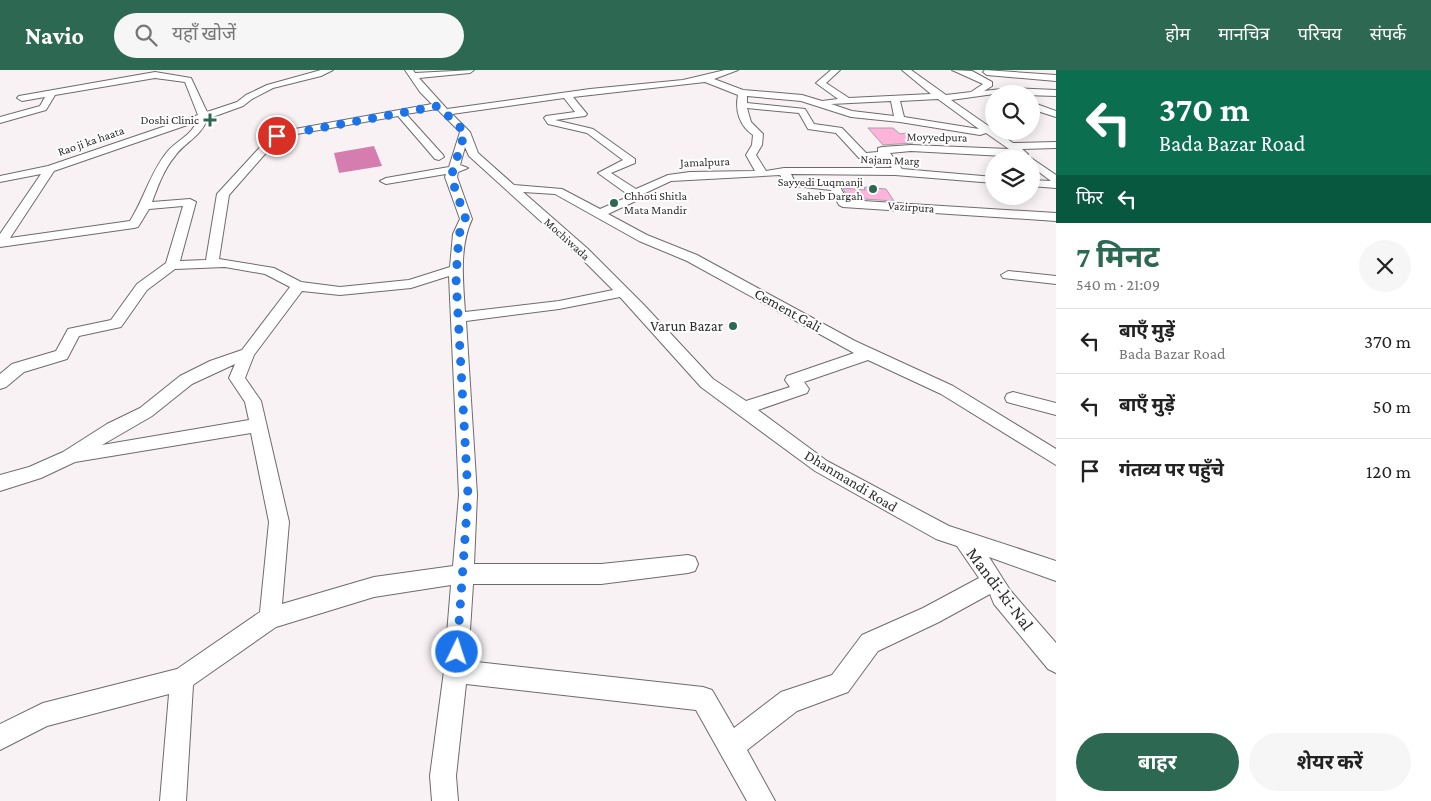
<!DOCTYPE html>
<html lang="hi">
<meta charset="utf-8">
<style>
body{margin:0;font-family:"Crimson Pro","Noto Sans Devanagari",serif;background:#f6f6f6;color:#222;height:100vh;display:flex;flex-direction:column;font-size:19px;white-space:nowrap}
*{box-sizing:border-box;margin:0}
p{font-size:16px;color:#767676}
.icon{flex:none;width:28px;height:28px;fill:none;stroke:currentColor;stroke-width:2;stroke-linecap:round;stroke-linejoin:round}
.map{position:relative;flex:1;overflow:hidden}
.drawer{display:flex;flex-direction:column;background:#fff;width:375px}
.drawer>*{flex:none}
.guide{background:#0b6e4f;color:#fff;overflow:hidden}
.fabs{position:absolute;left:985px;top:15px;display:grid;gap:10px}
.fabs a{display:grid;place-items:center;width:55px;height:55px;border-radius:50%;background:#fff;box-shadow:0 2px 12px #0003;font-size:25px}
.pin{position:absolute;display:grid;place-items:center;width:42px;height:42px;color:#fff;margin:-21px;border:2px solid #fff;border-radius:50%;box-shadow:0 1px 5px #0007}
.me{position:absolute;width:55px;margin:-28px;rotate:4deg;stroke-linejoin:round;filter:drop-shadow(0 0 4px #0008)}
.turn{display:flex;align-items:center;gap:18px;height:105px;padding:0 20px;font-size:22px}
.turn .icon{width:65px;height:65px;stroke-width:2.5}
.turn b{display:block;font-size:35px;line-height:42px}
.then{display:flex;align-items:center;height:48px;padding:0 20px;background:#0003;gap:10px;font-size:19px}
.round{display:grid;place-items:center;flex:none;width:52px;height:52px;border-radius:26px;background:#f6f6f6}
.headline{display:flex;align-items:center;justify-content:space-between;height:85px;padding:0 20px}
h1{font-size:30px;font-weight:700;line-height:38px;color:#2c6852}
.cta{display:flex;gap:10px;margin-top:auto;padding:10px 20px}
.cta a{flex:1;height:58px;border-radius:30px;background:#2c6852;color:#fff;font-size:20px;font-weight:700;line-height:58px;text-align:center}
.cta a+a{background:#f6f6f6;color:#222}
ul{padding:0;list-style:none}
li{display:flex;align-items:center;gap:15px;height:65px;padding:0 20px;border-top:1px solid #e0e0e0}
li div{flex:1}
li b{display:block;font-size:19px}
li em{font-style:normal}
header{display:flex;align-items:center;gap:30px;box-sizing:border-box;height:70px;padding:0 25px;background:#2c6852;color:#fff}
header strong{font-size:24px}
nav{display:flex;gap:28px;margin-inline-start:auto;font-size:18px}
.search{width:350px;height:45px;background:#f6f6f6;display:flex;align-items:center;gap:12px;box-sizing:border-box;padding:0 18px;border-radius:28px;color:#767676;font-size:19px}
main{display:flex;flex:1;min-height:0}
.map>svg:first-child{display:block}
.water{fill:#d67daf}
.building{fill:#feb3db;stroke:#a7a2a4}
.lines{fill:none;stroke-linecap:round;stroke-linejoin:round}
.minor-casing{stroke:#706a6d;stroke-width:2}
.minor{fill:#fff;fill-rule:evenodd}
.route{stroke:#1a73e8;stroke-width:9;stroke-dasharray:0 16.2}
.poi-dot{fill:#2c6852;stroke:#fff;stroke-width:2}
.labels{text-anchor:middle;stroke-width:4;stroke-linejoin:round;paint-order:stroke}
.far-poi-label{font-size:12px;fill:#302d2e;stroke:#fff;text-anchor:end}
.far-street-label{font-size:12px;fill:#302d2e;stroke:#fff}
.street-label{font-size:15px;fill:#302d2e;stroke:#fff}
.poi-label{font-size:15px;fill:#302d2e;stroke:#fff;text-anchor:end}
.near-street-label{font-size:18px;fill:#302d2e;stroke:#fff}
</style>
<header>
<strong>Navio</strong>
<div class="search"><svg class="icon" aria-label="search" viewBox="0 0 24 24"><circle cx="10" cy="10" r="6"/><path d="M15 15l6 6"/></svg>यहाँ खोजें</div>
<nav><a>होम</a><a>मानचित्र</a><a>परिचय</a><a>संपर्क</a></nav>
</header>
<main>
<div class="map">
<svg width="1056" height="731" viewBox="0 0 1056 731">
<rect width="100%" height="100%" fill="#f8f2f5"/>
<polygon class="water" points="374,76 382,96 339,103 334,83"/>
<g class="building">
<polygon points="868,58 893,58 900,64 906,63 913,73 883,75"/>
<polygon points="864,117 886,119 894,131 848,128 843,118 865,120"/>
</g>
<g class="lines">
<g class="minor-casing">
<g id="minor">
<path d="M321,0H333L321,6L273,18L252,29L243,36L207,49C202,66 185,72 175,86C164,99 158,116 152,132L190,129L196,132L180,191L206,190L217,124L273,63L432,34L420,22L405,0H413L415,3L474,0L470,3L419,8L447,39L590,19L683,10L725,0H738L714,9L743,20L802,25L822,31L838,29L816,13L831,0H840L826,13L849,28L931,24L902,0H911L946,25L971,22L983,14L952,0L972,1L992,12V16L984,21L1010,18L1056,20V26L994,24L951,30L1013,73L1056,72V78L1022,79L1028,84L1023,87L911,81L890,83L902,99L994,107V113L895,105L791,104L794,110L839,115L847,130L1056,143V151L843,137L839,135L831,120L786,115L780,105L671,111L641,125L640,129L608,144L647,165L697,185L855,271L953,316L1056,379V395L941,324L868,290L804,312L809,319L807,323L758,340L827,391L949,456L1056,491V511L989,487L1010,520L1056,573V603L1048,599L994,534L990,524L939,552L878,581L848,622L797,641L747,680L775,731H747L696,640L466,614L456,706L458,731H432L430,706L444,601L451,515L374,527L276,557L193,615L186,731H160L169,624L47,656L0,680V654L43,633L177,599L260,542L269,452L251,363L75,392L41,408L0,421V405L29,397L63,382L107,354L140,338L180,306L210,291L242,280L290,217L265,204L225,197L175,199L147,220L121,257L79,266L67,289L24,302L6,317L0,319V304L12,294L56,281L68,259L111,250L137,214L166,193L183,136L149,139L138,157L134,158L0,177V164L41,104L0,112V106L48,96L198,45L185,12L155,8L55,25L46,40L0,53V47L40,36L45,27L22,31L17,28L19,26L155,2L191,8L207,42L237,32L246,25L267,15ZM705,12L738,25C735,40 739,55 753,65L752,75L746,85L755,101L690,102L668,105L636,119L611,103L635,93V89L593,59L555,50L585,46L587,44L573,27ZM747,26L801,31L851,47L900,52L980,65L986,63L1009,79L911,75L882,77L878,78V82L866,83L842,58L814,54L805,39L747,33ZM564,28L575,42L546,46L544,48L548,54L587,63L623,90L598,103L630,126L600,139L562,119L514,115L478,83L470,62L452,44ZM938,29L979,59L904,47L900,31ZM891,31L894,46L852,41L831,34ZM747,38L799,43L808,59L836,63L859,88H884L892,98H784L766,101L756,85L762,75L763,64L751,52ZM437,39L460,62L449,97L386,108L380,111L386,114L446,104L445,107L460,149L453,164L450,197L409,210L340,217L301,212L274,198L219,189L229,125L280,67L398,46L435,89L439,90L444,87L443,85L406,44ZM196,52C193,64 175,72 167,82C150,103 144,129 130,151L10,168L54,101ZM465,77L469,86L578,185L613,220L559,231L465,242C463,211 459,177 472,149L457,107L458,102L468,98L460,95ZM523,122L555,124L639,171L687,191L854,283L787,306L785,310L790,317L746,331L713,309L644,235L588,179ZM449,206L459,425L453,496L374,507L282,534L289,452L261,331L245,308L254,285L302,221L340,225L411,218ZM620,227L701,317L815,401L936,469L957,476L979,508L923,538L862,565L832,605L781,622L734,658L712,620L703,617L468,591L473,514H601L688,503L695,501L698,494L695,487L688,485L601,494H474L477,425L466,251L559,239ZM235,294L229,308L245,332L249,350L102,375L152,346L192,314Z"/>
<polygon points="985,0 1056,5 1056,11 987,5 983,2"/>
<polygon points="1031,32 1056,41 1056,47 1031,39"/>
<polygon points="1031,88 1056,105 1056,118 1031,116 1031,110 1051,111 1031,96 1031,89 1027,89"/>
<polygon points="1008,201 1056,206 1056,214 1003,208 1001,205"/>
<polygon points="1013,322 1056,333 1056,345 1007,332 1005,328 1007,324"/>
</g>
</g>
<use href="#minor" class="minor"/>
</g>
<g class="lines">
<polyline class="route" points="277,66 438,36 465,62 451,107 466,150 459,164 456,208 468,425 457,582"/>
</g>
<g class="poi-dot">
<path d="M207.5 42.5h5v5h5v5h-5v5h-5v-5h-5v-5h5z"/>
<circle cx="873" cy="119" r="5"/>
<circle cx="614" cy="133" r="5"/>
<circle cx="733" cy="256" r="5"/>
</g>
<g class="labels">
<g class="far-poi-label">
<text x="199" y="54">Doshi Clinic</text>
<text x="863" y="116">Sayyedi Luqmanji<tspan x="863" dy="14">Saheb Dargah</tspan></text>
<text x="624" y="130" text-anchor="start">Chhoti Shitla<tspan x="624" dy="14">Mata Mandir</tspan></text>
</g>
<g class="far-street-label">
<text transform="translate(937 67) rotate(1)" y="4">Moyyedpura</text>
<text transform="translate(91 71) rotate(-19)" y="4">Rao ji ka haata</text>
<text transform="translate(890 90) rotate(2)" y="4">Najam Marg</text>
<text transform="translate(705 92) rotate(-2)" y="4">Jamalpura</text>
<text transform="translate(911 137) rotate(4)" y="4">Vazirpura</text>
<text transform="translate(567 169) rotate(42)" y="4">Mochiwada</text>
</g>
<g class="street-label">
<text transform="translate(788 240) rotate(29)" y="5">Cement Gali</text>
<text transform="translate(851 411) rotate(31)" y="5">Dhanmandi Road</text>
</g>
<g class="poi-label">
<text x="723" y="261">Varun Bazar</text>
</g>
<g class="near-street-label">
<text transform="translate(1000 519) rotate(53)" y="6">Mandi-ki-Nal</text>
</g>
</g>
</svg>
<div class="fabs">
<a><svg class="icon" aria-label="search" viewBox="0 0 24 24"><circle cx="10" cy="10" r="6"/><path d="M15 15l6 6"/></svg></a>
<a><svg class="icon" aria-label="layers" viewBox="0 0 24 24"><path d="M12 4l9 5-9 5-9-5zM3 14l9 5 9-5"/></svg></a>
</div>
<div class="pin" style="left:277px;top:66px;background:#d93025"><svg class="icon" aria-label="arrive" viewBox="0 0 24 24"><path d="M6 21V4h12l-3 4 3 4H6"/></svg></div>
<svg class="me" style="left:457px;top:582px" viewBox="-20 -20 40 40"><circle r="17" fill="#1a73e8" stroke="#fff" stroke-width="3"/><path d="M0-11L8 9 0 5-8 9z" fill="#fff"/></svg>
</div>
<section class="drawer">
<div class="guide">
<div class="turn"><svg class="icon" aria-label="left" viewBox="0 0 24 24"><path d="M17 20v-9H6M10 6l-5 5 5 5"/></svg><div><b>370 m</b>Bada Bazar Road</div></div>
<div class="then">फिर<svg class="icon" aria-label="left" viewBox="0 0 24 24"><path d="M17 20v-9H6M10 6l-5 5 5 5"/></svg></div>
</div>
<div class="headline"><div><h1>7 मिनट</h1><p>540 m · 21:09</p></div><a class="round"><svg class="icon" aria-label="close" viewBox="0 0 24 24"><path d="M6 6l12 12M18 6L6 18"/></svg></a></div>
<ul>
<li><svg class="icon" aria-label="left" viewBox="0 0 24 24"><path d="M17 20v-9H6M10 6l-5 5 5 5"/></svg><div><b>बाएँ मुड़ें</b><p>Bada Bazar Road</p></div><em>370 m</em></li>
<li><svg class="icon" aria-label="left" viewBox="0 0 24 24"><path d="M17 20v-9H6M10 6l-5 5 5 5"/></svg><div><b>बाएँ मुड़ें</b></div><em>50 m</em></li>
<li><svg class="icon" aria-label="arrive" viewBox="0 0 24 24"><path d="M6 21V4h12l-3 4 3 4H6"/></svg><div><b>गंतव्य पर पहुँचे</b></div><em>120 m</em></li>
</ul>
<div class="cta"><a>बाहर</a><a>शेयर करें</a></div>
</section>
</main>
